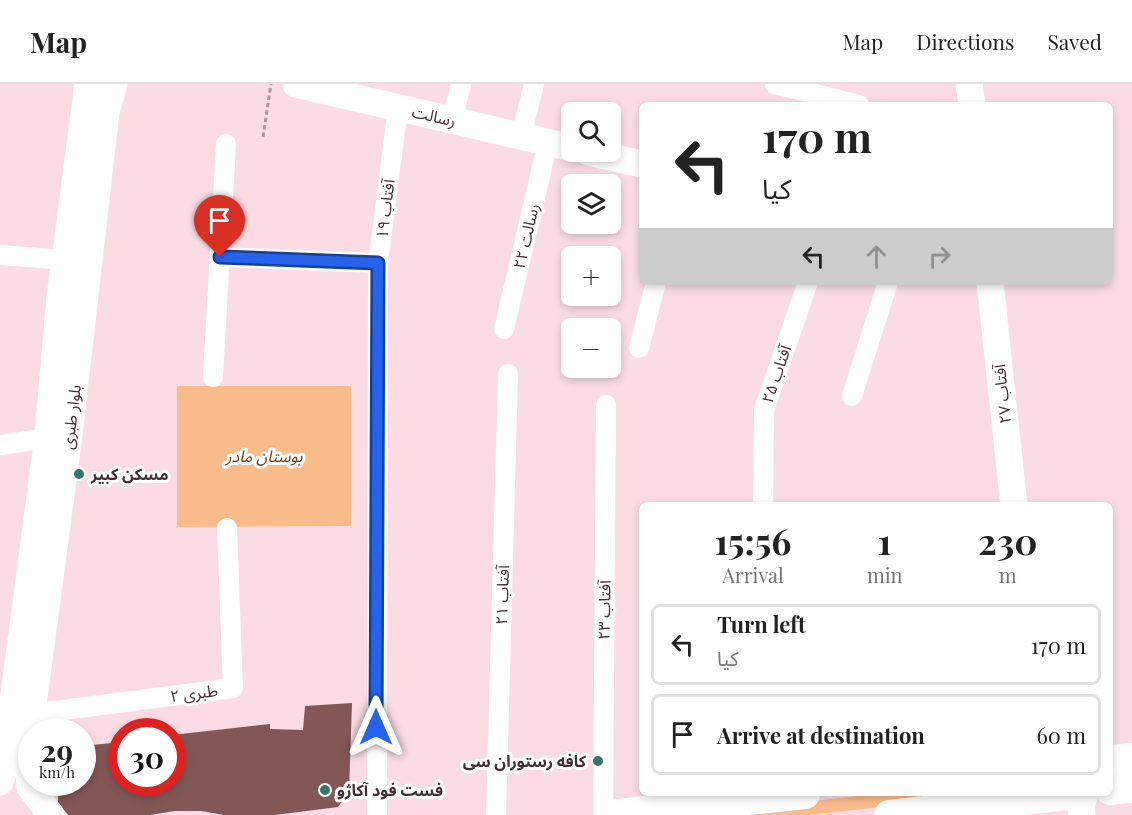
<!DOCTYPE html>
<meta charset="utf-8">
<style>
body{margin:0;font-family:"Playfair Display","Noto Sans Arabic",serif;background:#f2f2f2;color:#222;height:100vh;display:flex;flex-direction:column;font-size:22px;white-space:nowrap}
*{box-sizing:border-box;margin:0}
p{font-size:20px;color:#767676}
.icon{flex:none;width:33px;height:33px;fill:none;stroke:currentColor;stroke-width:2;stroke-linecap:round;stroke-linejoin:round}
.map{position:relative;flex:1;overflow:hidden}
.panel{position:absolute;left:639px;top:418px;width:474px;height:294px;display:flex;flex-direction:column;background:#fff;border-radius:9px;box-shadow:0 3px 9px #0003}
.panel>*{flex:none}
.hud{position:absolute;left:639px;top:18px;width:474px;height:183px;border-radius:9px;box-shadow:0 3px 9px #0003;background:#fff;color:#222;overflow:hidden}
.buttons{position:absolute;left:561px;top:18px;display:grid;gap:12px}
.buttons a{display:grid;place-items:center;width:60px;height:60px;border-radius:9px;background:#fff;box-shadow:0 3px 9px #0003;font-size:30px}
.speed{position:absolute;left:18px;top:634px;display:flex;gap:12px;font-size:30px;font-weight:700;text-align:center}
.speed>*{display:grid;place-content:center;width:78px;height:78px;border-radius:50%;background:#fff;box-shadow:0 3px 9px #0003;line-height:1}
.speed small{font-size:15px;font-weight:400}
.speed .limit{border:9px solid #d22;background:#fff;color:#111}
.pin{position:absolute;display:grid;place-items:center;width:51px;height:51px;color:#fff;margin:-62px -26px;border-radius:50% 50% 50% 0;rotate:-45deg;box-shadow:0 0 6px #0007}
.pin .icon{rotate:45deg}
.me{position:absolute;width:66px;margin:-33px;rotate:0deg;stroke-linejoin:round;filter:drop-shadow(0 0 4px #0008)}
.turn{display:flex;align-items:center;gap:21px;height:126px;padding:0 24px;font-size:27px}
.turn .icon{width:78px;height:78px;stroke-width:2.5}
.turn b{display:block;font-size:42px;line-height:51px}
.lanes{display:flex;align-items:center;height:57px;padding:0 24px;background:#0003;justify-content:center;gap:30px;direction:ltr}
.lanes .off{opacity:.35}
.eta{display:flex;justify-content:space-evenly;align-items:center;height:102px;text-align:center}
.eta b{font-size:36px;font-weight:700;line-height:42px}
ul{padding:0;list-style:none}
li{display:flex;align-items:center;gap:18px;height:81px;margin:0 12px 9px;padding:0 12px;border:3px solid #e0e0e0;border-radius:9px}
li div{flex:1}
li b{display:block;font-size:22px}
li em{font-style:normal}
header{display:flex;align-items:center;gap:36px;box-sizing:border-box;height:84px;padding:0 30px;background:#fff;border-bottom:2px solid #e0e0e0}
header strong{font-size:28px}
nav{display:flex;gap:33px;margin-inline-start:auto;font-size:21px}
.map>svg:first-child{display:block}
.green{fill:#fabb8a}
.building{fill:#845757}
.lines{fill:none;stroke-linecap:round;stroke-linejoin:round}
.path{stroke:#ae949c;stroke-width:3;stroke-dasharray:4.5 3;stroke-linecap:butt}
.street{stroke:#fff;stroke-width:20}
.secondary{stroke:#fff;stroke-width:27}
.primary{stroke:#fff;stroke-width:30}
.route-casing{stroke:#184099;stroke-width:15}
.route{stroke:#2563eb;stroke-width:10}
.poi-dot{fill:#34786b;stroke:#fff;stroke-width:2}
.labels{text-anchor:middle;stroke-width:6;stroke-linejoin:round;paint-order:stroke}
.street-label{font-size:16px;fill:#422e34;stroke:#fff}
.park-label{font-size:16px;font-style:italic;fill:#6f4014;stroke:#fff}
.poi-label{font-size:16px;font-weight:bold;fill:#422e34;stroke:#fff;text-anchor:start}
</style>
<header>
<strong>Map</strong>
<nav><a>Map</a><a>Directions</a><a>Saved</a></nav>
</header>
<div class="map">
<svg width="1132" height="731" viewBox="0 0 1132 731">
<rect width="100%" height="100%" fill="#fbdce5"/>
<g class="green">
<polygon points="177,302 351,302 351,442 177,443"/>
<polygon points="877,710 997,710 808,731 682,731"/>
</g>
<polygon class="building" points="352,619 349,708 338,723 275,731 224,731 201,727 175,727 150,731 68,731 58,718 58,699 82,699 82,662 122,658 122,699 172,699 172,651 270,640 270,645 303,646 305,622"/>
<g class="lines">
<polyline class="path" points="263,53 271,0"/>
<g class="street">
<polyline points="775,0 859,21"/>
<polyline points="452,36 461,0"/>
<polyline points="521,52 534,0"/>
<polyline points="0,171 66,176"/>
<polyline points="220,173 378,179"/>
<polyline points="504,245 548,58"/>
<polyline points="639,264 656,198"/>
<polyline points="213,293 226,60"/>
<polyline points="852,312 888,198"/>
<polyline points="0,361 59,352"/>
<polyline points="763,422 764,326 808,198"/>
<polyline points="32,630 233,604 227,444"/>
<polyline points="377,731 378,179 398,24"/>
<polyline points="496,731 508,290"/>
<polyline points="603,731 606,321"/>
</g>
<g class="secondary">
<polyline points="296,0 572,64"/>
<polyline points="969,0 972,21"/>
<polyline points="588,68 642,80"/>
<polyline points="990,198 1014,422"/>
<polyline points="0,698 4,686 48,352 60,213 88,0"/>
<polyline points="51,731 30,703 27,666 69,351 106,28 114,0"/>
<polyline points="1082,731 1081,722 1085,710"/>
</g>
<g class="primary">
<polyline points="1110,676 1132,674"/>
<polyline points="1110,706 1132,704"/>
<polyline points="609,731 805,710"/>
<polyline points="889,731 1077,710"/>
</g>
</g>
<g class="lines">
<g class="route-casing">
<polyline id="route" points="220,173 378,179 376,643"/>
</g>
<use href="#route" class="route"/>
</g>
<g class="poi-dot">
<circle cx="79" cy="390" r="6"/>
<circle cx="598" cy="677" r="6"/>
<circle cx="325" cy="706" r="6"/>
</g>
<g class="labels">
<g class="street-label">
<text transform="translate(434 32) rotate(13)" y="6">رسالت</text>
<text transform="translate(385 125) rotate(-83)" y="6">آفتاب ۱۹</text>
<text transform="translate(526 152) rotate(-77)" y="6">رسالت ۲۲</text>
<text transform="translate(776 290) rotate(-71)" y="6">آفتاب ۲۵</text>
<text transform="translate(1002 310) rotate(-96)" y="6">آفتاب ۲۷</text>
<text transform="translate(71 333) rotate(-83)" y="6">بلوار طبری</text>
<text transform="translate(502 511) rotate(-88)" y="6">آفتاب ۲۱</text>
<text transform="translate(604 526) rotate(-89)" y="6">آفتاب ۲۳</text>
<text transform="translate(194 609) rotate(-7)" y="6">طبری ۲</text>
</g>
<g class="park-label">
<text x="264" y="378">بوستان مادر</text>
</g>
<g class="poi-label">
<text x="91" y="396">مسکن کبیر</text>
<text x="586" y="683" text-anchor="end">کافه رستوران سی</text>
<text x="337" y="712">فست فود آکاژو</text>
</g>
</g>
</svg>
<div class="buttons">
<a><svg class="icon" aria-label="search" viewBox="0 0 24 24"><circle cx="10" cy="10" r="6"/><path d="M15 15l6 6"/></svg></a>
<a><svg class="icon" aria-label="layers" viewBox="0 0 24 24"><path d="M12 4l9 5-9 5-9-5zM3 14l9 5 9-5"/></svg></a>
<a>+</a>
<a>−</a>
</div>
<div class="speed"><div>29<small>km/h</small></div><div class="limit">30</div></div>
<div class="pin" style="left:220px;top:173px;background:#d93025"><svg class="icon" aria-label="arrive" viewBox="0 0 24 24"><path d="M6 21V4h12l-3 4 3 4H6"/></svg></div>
<svg class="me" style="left:376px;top:643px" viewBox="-20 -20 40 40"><path d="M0-17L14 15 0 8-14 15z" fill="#2563eb" stroke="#fff" stroke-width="4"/></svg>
<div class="hud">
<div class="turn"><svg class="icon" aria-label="left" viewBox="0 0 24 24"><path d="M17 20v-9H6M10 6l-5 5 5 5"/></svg><div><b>170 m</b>کیا</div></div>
<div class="lanes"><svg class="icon" aria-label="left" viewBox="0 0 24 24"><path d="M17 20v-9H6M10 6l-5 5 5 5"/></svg><svg class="icon off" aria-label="ahead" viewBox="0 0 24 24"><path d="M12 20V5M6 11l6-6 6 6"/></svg><svg class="icon off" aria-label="right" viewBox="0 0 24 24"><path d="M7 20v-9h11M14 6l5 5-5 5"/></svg></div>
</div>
<section class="panel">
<div class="eta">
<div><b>15:56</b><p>Arrival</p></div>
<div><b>1</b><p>min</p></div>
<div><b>230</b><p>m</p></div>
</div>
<ul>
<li><svg class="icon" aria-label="left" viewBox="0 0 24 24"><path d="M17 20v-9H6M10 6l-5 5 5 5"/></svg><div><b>Turn left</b><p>کیا</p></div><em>170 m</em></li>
<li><svg class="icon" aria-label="arrive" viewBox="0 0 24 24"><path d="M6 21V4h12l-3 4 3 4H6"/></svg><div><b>Arrive at destination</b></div><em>60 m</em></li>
</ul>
</section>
</div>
